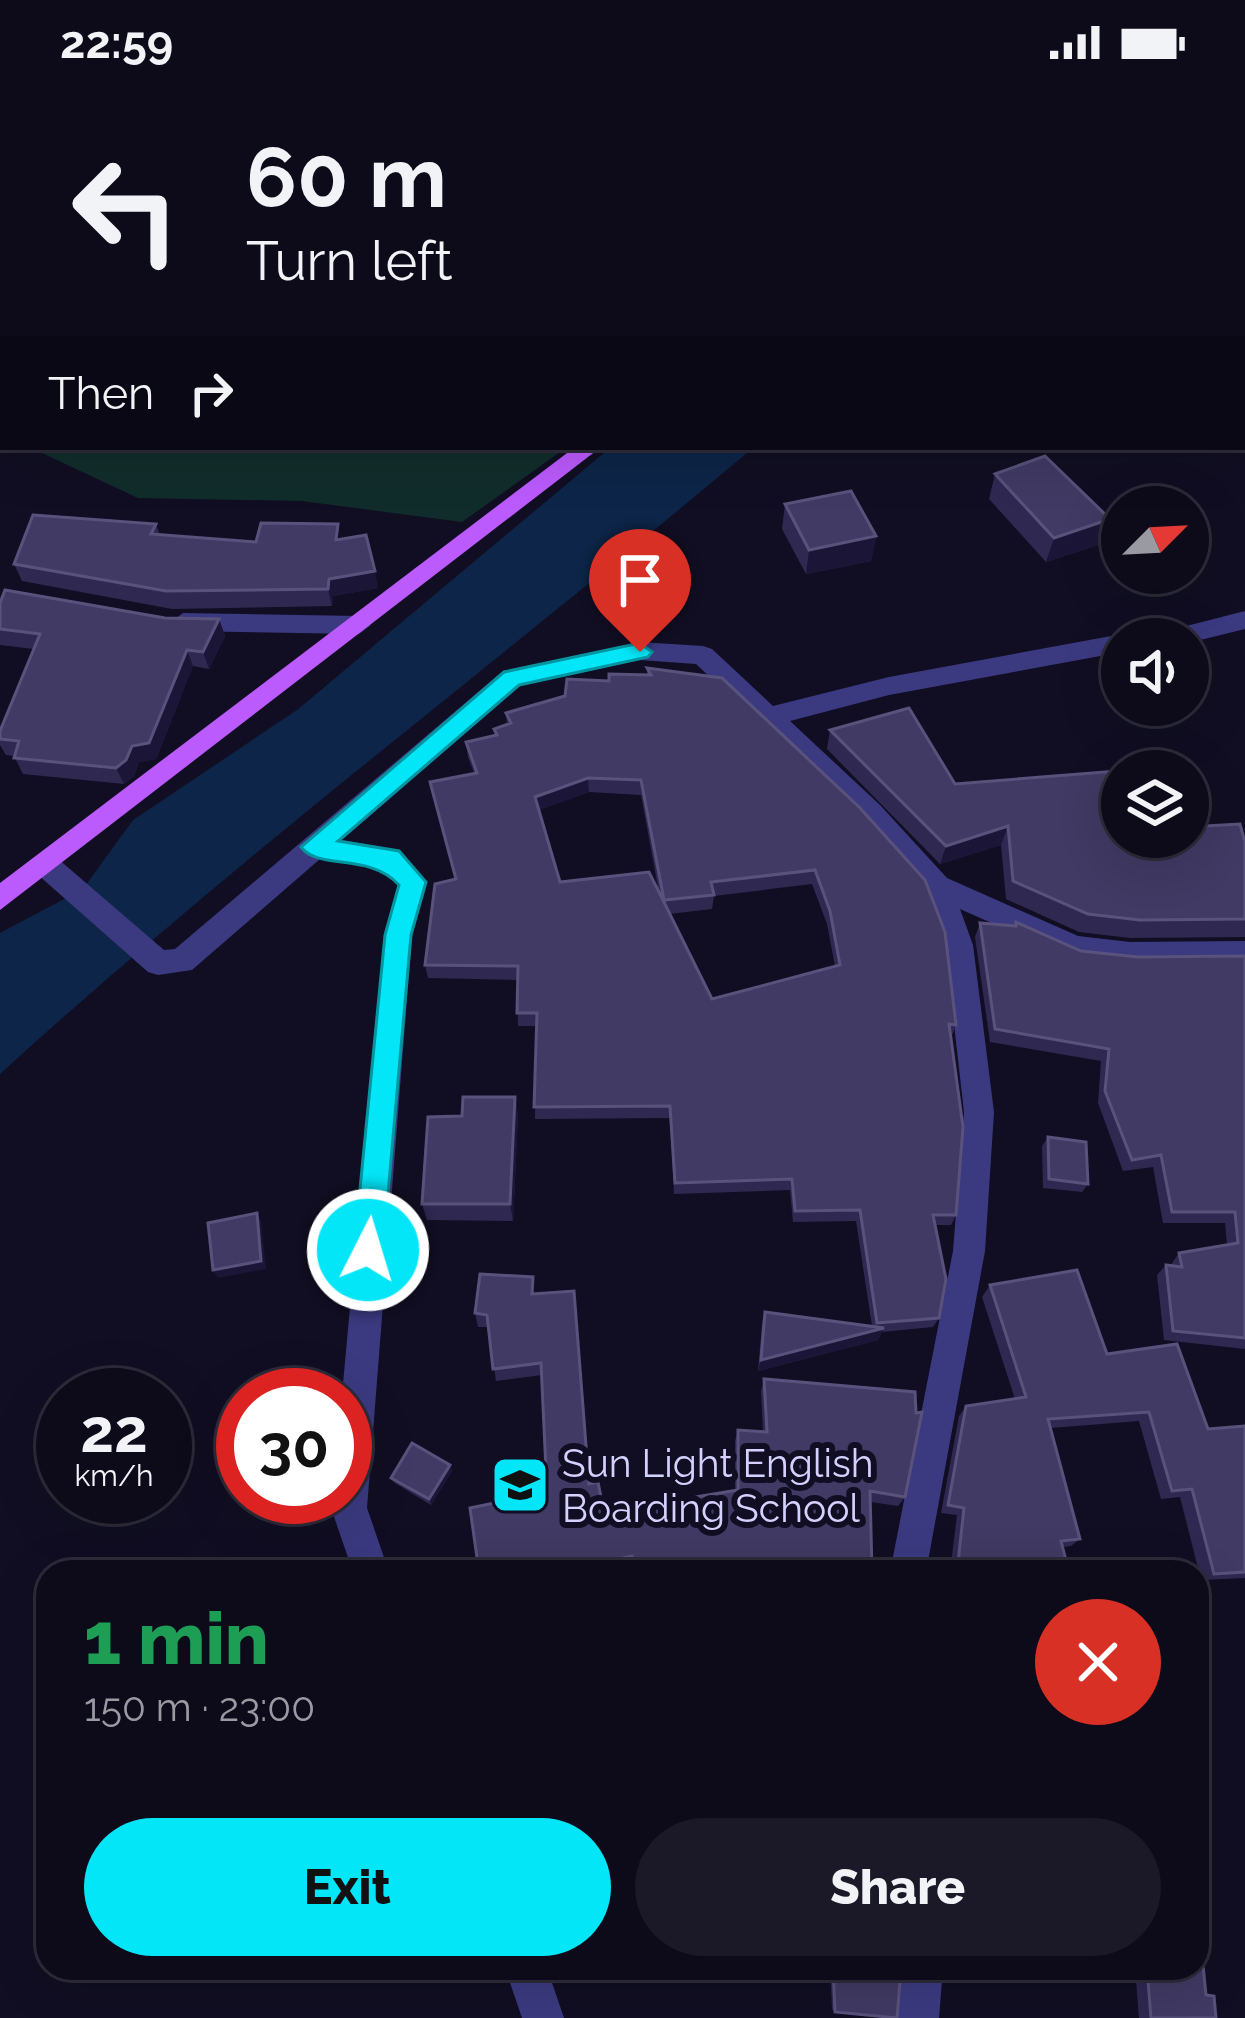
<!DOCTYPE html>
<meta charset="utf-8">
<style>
body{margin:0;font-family:Raleway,sans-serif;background:#1b1827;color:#f1f3f6;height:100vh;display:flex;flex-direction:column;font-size:45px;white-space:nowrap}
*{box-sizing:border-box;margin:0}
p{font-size:39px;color:#9a9aa2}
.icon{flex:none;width:66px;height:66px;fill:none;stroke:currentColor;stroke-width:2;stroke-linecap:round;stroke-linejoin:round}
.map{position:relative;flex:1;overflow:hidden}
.details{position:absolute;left:36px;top:1476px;width:1173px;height:420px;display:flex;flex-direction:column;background:#0d0a1a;border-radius:36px;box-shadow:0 12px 48px #0002,0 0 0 3px #2d2b39}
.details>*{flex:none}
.top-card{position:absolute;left:0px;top:0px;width:1245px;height:366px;box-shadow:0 12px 48px #0002,0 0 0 3px #2d2b39;background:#0d0a1a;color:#f1f3f6;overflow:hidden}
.needle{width:78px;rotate:66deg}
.tools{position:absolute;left:1101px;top:402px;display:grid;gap:24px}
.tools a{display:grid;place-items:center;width:108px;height:108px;border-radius:50%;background:#0d0a1a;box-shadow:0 12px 48px #0002,0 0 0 3px #2d2b39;font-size:60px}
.speed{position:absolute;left:36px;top:1284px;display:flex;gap:24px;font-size:60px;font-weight:700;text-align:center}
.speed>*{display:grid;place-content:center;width:156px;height:156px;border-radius:50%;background:#0d0a1a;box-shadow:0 12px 48px #0002,0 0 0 3px #2d2b39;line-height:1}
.speed small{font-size:30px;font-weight:400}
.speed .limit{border:18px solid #d22;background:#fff;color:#111}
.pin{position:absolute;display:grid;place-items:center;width:102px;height:102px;color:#fff;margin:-123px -51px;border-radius:50% 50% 50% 0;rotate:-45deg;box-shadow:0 0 12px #0007}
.pin .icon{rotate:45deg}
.me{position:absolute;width:132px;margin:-66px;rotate:5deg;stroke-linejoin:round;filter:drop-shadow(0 0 9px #0008)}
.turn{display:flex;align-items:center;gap:42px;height:252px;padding:0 48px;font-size:54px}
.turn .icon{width:156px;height:156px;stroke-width:2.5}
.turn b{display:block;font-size:84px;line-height:102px}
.then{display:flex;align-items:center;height:114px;padding:0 48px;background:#0003;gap:24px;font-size:45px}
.round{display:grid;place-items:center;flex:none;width:126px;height:126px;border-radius:63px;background:#1b1827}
.summary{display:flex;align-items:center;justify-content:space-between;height:204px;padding:0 48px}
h1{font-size:72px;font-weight:800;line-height:90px;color:#1e9e55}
.button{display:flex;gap:24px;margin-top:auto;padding:24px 48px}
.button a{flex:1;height:138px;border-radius:72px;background:#03e6f8;color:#111;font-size:48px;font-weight:800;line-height:138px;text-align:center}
.button a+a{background:#1b1827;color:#f1f3f6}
.status{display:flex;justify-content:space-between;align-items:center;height:84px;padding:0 60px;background:#0d0a1a;direction:ltr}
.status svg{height:33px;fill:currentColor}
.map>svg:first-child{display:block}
.green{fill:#112d2b}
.water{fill:#0d2548}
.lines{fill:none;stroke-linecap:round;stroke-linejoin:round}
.minor{fill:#3b3a81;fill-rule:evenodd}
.major{fill:#bb5afd;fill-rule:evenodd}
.wall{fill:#2f2851;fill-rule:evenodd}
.shaded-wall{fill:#1b1637}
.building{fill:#403a64;stroke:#58527c;stroke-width:3;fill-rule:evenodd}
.route{fill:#03e6f8;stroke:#0296a1;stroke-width:3}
.labels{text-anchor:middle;stroke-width:12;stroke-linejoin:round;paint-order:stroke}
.poi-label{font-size:39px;fill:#d5d1fe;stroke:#110e23;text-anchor:start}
</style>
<div class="status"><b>22:59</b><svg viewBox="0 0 49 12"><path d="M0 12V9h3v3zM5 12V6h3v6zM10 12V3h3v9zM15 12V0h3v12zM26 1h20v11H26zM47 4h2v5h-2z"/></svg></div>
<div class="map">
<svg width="1245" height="1934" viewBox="0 0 1245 1934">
<rect width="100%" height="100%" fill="#110e23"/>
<polygon class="green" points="29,363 567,363 462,438 302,417 138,414"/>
<path class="water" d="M611,363H754C504,574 241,770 0,990V849L83,805L133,736L297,626Z"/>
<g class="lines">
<g class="minor">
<polygon points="1245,527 1245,545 1188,559 1188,555 1156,555 1159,549"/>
<polygon points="183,529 359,532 371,541 359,550 183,547 171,538"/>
<polygon points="1122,550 1132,555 1122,555 1122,568 889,611 790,637 880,721 947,794 1078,852 1130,858 1245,857 1245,881 1130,882 1075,876 960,825 973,861 994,1028 985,1167 926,1488 890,1488 953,1167 964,1028 945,861 925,808 860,735 696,580 640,576 520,602 342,756 400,766 427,798 412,851 367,1424 389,1488 353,1488 331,1424 332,1413 345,1413 342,1311 384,851 398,801 382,784 320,775 192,886 158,891 148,888 37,790 33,782 37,774 57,774 164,866 175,865 503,587 640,558 703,562 712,565 773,622 889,593"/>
<polygon points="505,1884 547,1884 564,1934 522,1934"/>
<polygon points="901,1884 943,1884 939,1934 897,1934"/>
</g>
<polygon class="major" points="575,363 601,363 0,826 0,799"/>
</g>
<g class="wall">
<polygon points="995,390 1110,435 1101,460 1046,478 989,415"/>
<polygon points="785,420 876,452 871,477 806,490 782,445"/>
<polygon points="156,440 160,451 213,456 256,458 341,455 378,504 333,512 332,522 172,525 22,497 14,480"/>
<polygon points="0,519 165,534 219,535 225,552 209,585 193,582 156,675 139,678 134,692 124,700 23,690 14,672 6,671 0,661 0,655 34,565 0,561"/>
<path d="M647,584L956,941L951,954L956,1131L951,1141H935L939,1234L933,1243L882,1248L878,1256L758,1287L762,1240L765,1228L872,1242L856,1137L793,1138L790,1106L674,1110L670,1034L535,1035L536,942H518L517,896L428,894L425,881L455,795L430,698L474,689L468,673L466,658L495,651L494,645L507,641L506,629L609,597L647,591ZM589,708L641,711L659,809L560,798L539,726ZM812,800L827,840L835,882L712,915L669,830L712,825L714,812Z"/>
<polygon points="830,646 955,700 1122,753 1245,758 1245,853 1130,854 1079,848 1006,815 1001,761 940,780 827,665"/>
<polygon points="1016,838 1081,867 1138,873 1245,872 1245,1265 1164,1256 1157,1191 1166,1181 1170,1182 1179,1169 1227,1161 1225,1139 1163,1139 1153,1083 1123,1087 1098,1019 1101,977 990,958 975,853 980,839 1014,842"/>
<polygon points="515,1013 518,1032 513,1137 427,1136 422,1120 462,1032"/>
<polygon points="1048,1053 1088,1100 1082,1108 1043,1104 1042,1062"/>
<polygon points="990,1201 1107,1270 1208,1345 1245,1342 1245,1494 1201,1496 1180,1413 1161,1415 1139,1337 1051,1344 1080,1455 1071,1462 1063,1463 1069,1488 950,1488 957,1431 941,1429 959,1332 966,1322 1015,1315 982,1213"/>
<polygon points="535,1210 589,1400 604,1428 735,1406 735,1357 738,1346 763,1348 761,1307 764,1295 905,1413 898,1422 871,1418 872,1488 633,1488 632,1480 596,1488 479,1488 547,1408 542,1291 496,1297 489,1243 478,1243 475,1229"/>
<polygon points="450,1381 452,1387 431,1421 395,1399 391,1394"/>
<polygon points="830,1884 904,1884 835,1928 832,1925"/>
<polygon points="1135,1884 1197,1884 1206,1910 1214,1912 1216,1934 1139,1934"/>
</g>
<g class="shaded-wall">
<polygon points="1110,435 1101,460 1046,478 1054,454"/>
<polygon points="876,452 871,477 806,490 809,466"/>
<polygon points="375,487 378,504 333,512 332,522 328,505 329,495"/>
<polygon points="219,535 225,552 209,585 203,568"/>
<polygon points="187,566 193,582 156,675 139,678 134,692 124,700 116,684"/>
<polygon points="588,694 589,708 537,727 535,713"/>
<polygon points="1008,742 1001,761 940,780 946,762"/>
<polygon points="515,1013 518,1032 513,1137 510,1120"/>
<polygon points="257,1129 261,1137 266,1185 218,1194 213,1186"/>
<polygon points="884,1244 878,1256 758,1287 761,1276"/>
<polygon points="450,1381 452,1387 431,1421 429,1415"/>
<polygon points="632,1472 632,1480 596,1488 559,1488"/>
</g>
<g class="building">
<polygon points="1045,372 1110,435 1054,454 995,390"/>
<polygon points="851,407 876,452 809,466 785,420"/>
<polygon points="33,431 156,440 151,450 256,458 261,439 338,440 336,456 366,451 375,487 329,495 328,505 166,507 14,480"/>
<polygon points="5,506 165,534 219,535 203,568 187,566 149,659 132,662 126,676 116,684 14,674 19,657 0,655 0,647 40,550 0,545 0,519"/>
<path d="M647,584L722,594L860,724L925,796L945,848L956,941L949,940L963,1043L956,1131H933L946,1195L939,1234L877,1239L860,1126L795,1127L792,1095L675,1099L670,1022L534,1023L537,929H517L518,882L425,881L435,800L456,795L430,698L477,689L466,658L497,651L494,645L511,639L506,629L565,612L567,595L609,597V590L651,591ZM588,694L641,696L664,816L714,811L711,798L815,786L830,827L840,881L712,915L649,788L560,798L535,713Z"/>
<polygon points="909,624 955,700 1117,687 1122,698 1122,753 1188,753 1188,743 1240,740 1245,758 1245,835 1140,836 1088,830 1013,797 1008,742 946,762 830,646"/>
<polygon points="1016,838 1081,867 1138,873 1245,872 1245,1254 1173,1247 1166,1181 1182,1183 1179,1169 1238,1159 1235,1128 1172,1128 1161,1071 1132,1076 1105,1007 1109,965 995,945 980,839 1016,842"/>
<polygon points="463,1013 515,1013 510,1120 422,1120 428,1033 462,1032"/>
<polygon points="1048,1053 1086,1058 1088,1100 1049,1095"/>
<polygon points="257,1129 261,1177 213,1186 208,1139"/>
<polygon points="1077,1186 1107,1270 1177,1260 1208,1345 1245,1342 1245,1488 1214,1490 1192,1405 1172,1407 1149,1328 1048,1335 1080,1455 1061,1457 1069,1488 957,1488 964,1424 948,1421 966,1322 1026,1313 990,1201"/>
<polygon points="480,1190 533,1193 532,1210 574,1207 589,1400 598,1398 604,1428 738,1406 738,1346 767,1348 764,1295 915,1308 916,1329 922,1328 905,1413 870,1407 872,1488 635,1488 632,1472 559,1488 479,1488 470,1424 547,1408 541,1279 493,1285 487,1231 475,1229"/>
<polygon points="765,1228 884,1244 761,1276"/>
<polygon points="412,1359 450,1381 429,1415 391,1394"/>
<polygon points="1197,1606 1210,1656 1197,1657"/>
<polygon points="1197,1861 1201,1861 1206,1911 1214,1912 1216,1934 1151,1934 1147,1884 1197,1884"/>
<polygon points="833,1884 904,1884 901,1885 897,1934 835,1928"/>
</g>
<path class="route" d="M640,559L652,568L648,573L519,601L338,757L399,767L426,798L411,851L383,1166L379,1176L368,1180L358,1176L354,1166L385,851L399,801C369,768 319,787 301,763L504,588Z"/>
<defs>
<g id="school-square" transform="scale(3)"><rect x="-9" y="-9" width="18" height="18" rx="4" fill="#03e6f8" stroke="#110e23"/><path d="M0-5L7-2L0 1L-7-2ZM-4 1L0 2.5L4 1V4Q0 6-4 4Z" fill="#111"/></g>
</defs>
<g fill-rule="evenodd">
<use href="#school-square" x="520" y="1401"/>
</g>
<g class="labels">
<g class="poi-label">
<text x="562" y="1393">Sun Light English<tspan x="562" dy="45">Boarding School</tspan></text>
</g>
</g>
</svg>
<div class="tools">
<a><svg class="needle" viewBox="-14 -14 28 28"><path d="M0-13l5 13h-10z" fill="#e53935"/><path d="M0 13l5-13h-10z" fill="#9a9aa2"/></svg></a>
<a><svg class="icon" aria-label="sound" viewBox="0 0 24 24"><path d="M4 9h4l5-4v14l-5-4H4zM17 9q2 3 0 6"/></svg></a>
<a><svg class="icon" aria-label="layers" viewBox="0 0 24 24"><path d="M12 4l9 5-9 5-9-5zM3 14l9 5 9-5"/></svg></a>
</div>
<div class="speed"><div>22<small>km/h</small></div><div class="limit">30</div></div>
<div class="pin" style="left:640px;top:568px;background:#d93025"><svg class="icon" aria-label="arrive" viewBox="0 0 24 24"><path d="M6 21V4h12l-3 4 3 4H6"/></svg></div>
<svg class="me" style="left:368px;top:1166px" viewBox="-20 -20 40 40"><circle r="17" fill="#03e6f8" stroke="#fff" stroke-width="3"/><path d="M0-11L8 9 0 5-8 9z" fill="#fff"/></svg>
<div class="top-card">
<div class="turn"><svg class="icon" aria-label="left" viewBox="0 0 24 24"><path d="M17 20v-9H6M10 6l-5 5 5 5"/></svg><div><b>60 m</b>Turn left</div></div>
<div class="then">Then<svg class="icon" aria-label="right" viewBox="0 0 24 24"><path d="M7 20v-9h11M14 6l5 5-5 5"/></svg></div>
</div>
<section class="details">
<div class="summary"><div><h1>1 min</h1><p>150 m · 23:00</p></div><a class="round" style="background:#d93025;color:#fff"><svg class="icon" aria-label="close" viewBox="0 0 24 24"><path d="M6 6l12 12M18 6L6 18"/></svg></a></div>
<div class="button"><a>Exit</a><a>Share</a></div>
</section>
</div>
